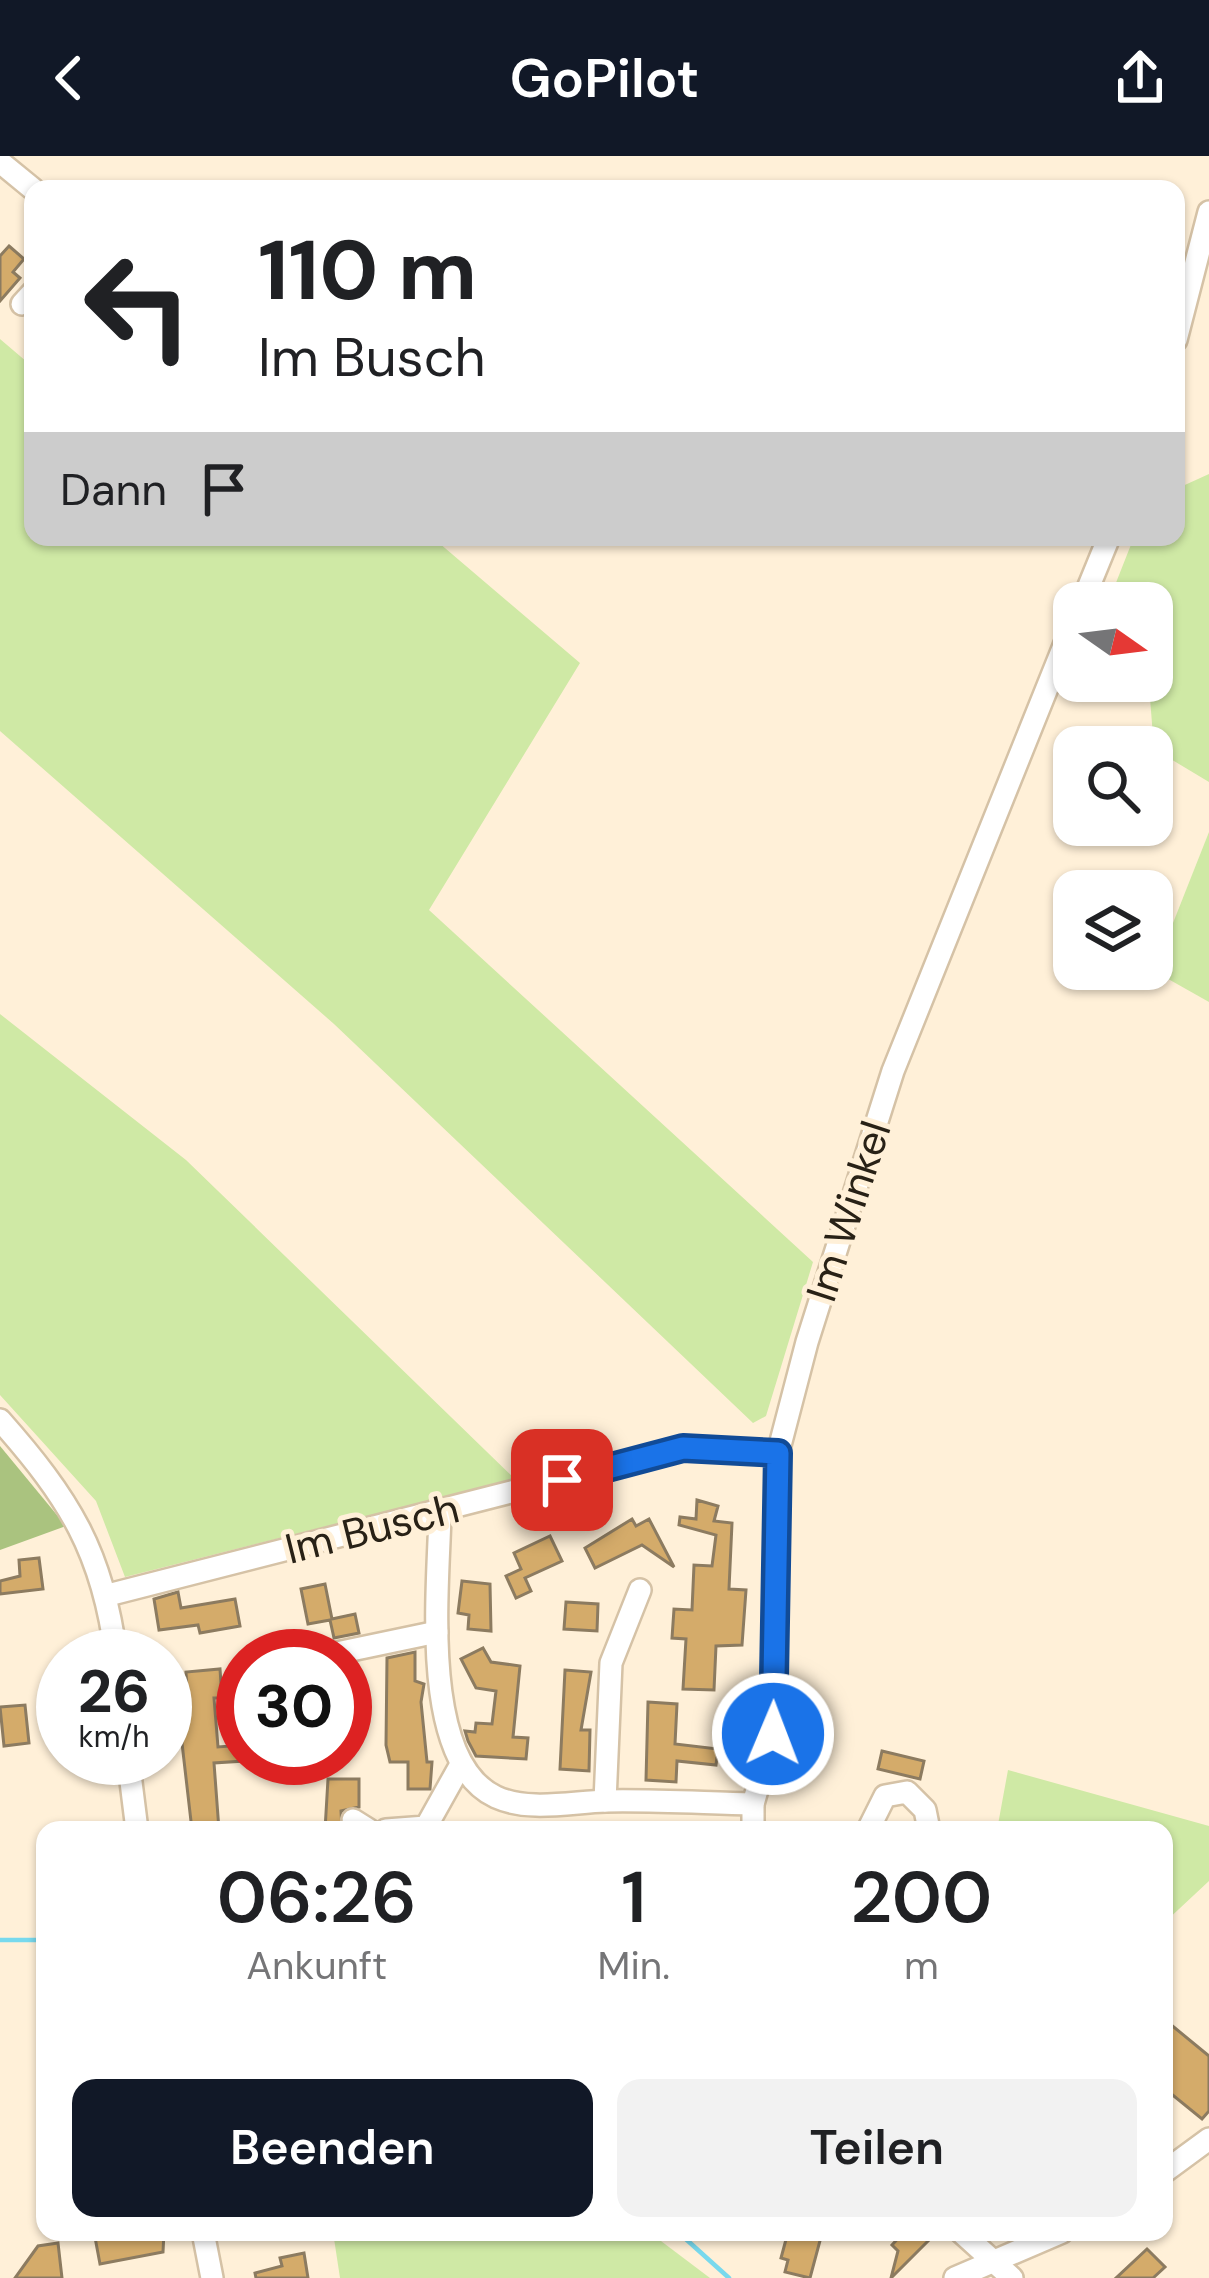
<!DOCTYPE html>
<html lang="de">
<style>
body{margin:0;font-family:"DM Sans",sans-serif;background:#f2f2f2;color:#202124;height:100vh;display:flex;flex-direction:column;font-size:45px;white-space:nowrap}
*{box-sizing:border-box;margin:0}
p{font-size:39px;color:#757577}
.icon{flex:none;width:66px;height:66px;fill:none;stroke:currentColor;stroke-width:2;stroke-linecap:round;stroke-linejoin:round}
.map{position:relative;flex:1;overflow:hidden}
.side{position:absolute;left:36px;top:1665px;width:1137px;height:420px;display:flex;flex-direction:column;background:#fff;border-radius:24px;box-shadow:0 3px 9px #0004}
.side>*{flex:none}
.top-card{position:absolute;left:24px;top:24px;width:1161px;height:366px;border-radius:24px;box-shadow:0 3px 9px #0004;background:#fff;color:#202124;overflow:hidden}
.needle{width:78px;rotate:104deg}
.controls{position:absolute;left:1053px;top:426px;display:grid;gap:24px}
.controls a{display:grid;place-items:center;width:120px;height:120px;border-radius:24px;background:#fff;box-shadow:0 3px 9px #0004;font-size:60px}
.speed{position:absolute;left:36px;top:1473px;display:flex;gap:24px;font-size:60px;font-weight:700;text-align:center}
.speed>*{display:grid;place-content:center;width:156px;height:156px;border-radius:50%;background:#fff;box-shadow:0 3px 9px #0004;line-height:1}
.speed small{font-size:30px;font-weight:400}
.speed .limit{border:18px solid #d22;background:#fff;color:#111}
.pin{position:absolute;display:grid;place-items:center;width:102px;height:102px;color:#fff;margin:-51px;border-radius:24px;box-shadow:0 6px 18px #0006}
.me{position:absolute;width:132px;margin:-66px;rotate:1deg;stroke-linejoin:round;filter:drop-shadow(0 0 9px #0008)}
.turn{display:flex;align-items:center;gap:42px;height:252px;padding:0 36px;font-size:54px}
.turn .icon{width:156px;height:156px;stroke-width:2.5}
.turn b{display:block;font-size:84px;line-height:102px}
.then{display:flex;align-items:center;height:114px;padding:0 36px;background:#0003;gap:24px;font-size:45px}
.eta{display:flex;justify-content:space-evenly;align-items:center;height:204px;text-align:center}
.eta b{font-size:72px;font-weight:600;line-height:84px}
.cta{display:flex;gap:24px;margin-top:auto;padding:24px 36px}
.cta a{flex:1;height:138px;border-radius:24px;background:#111827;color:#fff;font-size:48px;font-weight:600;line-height:138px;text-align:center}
.cta a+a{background:#f2f2f2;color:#202124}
header{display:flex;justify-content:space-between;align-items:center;height:156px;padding:0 36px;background:#111827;color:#fff;font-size:54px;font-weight:600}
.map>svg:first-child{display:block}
.green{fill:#cfe9a5}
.forest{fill:#aac37f}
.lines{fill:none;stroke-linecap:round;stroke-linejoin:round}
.stream{stroke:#78d9ed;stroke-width:4.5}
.building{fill:#d4ab6a;stroke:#8c7b60;stroke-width:3}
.minor-casing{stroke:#d5c2a6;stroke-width:26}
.minor{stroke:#fff;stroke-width:21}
.route-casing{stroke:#114b97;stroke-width:30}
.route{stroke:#1a73e8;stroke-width:21}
.labels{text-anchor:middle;stroke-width:10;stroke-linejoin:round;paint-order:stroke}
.street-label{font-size:42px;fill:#282116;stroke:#fff0d8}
</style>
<header><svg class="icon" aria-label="back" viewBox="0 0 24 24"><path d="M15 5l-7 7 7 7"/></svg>GoPilot<svg class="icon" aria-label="share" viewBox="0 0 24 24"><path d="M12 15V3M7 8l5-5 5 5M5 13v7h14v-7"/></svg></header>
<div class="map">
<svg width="1209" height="2122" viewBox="0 0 1209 2122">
<rect width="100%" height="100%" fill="#fff0d8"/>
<g class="green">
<polygon points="0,183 27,206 33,199 33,381 432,381 580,507 429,754 813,1106 766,1260 753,1267 334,868 0,575"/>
<polygon points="1209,318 1209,626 1154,593 1150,542 1120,525 1152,525 1152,447 1108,447 1134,381 1176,381 1176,333"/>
<polygon points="1209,676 1209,846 1154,815"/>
<polygon points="0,858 186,1004 515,1323 125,1421 96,1345 0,1239"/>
<polygon points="1008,1614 1209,1670 1209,1725 1164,1767 1164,1674 997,1674"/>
<polygon points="333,2076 649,2076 710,2122 340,2122"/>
</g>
<polygon class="forest" points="0,1290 66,1370 0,1394"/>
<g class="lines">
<g class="stream">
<polyline points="0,1784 45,1784"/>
<polyline points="678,2076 729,2122"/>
</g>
</g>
<g class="building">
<polygon points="9,90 24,103 13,116 20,122 0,145 0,100"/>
<polygon points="697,1344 718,1350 714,1365 732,1367 729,1433 746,1434 742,1489 716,1490 714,1534 683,1533 686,1483 672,1482 674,1453 692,1454 694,1409 712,1410 716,1379 679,1369 680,1361 696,1363"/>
<polygon points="632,1363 636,1370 649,1363 674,1411 642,1389 595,1412 585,1392"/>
<polygon points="550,1380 562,1405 525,1422 531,1435 516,1442 506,1420 521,1413 514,1397"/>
<polygon points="39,1402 43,1433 0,1438 0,1425 20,1420 19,1404"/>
<polygon points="462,1425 490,1428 491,1475 468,1473 469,1459 458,1457"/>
<polygon points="325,1428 332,1463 355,1458 359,1477 334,1482 330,1464 308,1468 301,1433"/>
<polygon points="178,1436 181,1452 235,1443 240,1470 200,1477 198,1469 159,1474 154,1443"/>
<polygon points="566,1446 598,1448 597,1475 564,1473"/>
<polygon points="483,1492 491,1506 520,1510 513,1581 528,1582 526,1603 476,1600 468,1585 465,1575 475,1576 476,1567 492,1568 496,1535 476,1532 461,1503"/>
<polygon points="415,1496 415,1525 424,1528 421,1546 427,1606 432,1606 430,1633 408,1633 408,1606 390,1606 386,1589 387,1502"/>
<polygon points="220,1513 222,1542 214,1542 218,1591 243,1589 244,1605 214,1607 219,1674 192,1674 176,1535 187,1535 186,1516"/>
<polygon points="565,1514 591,1516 581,1574 590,1574 589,1615 560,1613"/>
<polygon points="648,1546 677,1548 675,1588 718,1593 716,1609 677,1605 676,1626 646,1624"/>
<polygon points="25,1549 29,1587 4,1590 0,1551"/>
<polygon points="882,1595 924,1605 920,1623 878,1613"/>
<polygon points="328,1623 359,1623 359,1651 341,1655 342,1674 325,1674"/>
<polygon points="1164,1863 1209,1900 1209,1955 1202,1963 1164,1932"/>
<polygon points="94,2076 164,2076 163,2096 100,2108"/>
<polygon points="788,2076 821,2081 810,2122 785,2116 788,2104 781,2102"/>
<polygon points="904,2076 937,2076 891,2122 898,2095 892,2089"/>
<polygon points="58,2087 62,2122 15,2122 38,2090"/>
<polygon points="1147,2093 1165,2111 1153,2122 1116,2122"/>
<polygon points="304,2097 308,2122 256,2122 255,2117 282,2110 280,2102"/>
</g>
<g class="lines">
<g class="minor-casing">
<g id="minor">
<polyline points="0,6 33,33"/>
<polyline points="22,148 33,136"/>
<polyline points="1176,184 1209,56"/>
<polyline points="1082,447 1109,381"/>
<path d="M0,1264C69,1342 103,1396 116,1500"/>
<path d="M440,1356C439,1427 418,1605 496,1641C529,1656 571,1646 606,1645C655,1644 704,1647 753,1648"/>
<polyline points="108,1439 683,1292 778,1297"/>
<polyline points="332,1498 437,1476"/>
<polyline points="128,1602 137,1674"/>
<polyline points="605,1645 611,1507 640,1434"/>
<polyline points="353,1664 369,1674"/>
<polyline points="386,1674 426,1671 460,1610"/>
<polyline points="753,1674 753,1648 773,1578 778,1297 807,1186 893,915 1074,465"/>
<polyline points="868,1674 885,1640 907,1636 925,1654 929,1674"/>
<polyline points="1164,2016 1209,1983"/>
<polyline points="203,2076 212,2122"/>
<polyline points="961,2076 1012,2122"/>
<polyline points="955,2122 1062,2076"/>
</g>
</g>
<use href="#minor" class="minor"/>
</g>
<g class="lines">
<g class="route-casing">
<polyline id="route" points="562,1324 683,1292 778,1297 773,1578"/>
</g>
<use href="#route" class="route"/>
</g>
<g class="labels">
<g class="street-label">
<text transform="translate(848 1055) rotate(-72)" y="15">Im Winkel</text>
<text transform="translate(372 1372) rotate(-14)" y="15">Im Busch</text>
</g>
</g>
</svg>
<div class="controls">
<a><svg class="needle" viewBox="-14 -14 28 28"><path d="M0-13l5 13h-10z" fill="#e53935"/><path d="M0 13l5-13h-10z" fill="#757577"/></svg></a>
<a><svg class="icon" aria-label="search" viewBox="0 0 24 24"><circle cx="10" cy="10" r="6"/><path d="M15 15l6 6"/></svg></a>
<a><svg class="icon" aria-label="layers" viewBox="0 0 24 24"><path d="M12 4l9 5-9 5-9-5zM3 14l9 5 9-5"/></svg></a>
</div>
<div class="speed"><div>26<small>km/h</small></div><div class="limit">30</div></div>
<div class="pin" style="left:562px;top:1324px;background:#d93025"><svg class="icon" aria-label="arrive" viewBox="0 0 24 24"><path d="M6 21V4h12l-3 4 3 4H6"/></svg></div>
<svg class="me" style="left:773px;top:1578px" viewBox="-20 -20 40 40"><circle r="17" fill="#1a73e8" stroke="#fff" stroke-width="3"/><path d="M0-11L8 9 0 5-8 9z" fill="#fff"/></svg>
<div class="top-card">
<div class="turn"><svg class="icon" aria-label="left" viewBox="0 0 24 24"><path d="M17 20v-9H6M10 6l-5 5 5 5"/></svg><div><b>110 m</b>Im Busch</div></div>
<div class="then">Dann<svg class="icon" aria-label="arrive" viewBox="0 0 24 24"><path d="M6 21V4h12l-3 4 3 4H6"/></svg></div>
</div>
<section class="side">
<div class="eta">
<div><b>06:26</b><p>Ankunft</p></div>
<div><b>1</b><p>Min.</p></div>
<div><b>200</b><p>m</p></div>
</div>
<div class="cta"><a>Beenden</a><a>Teilen</a></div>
</section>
</div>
